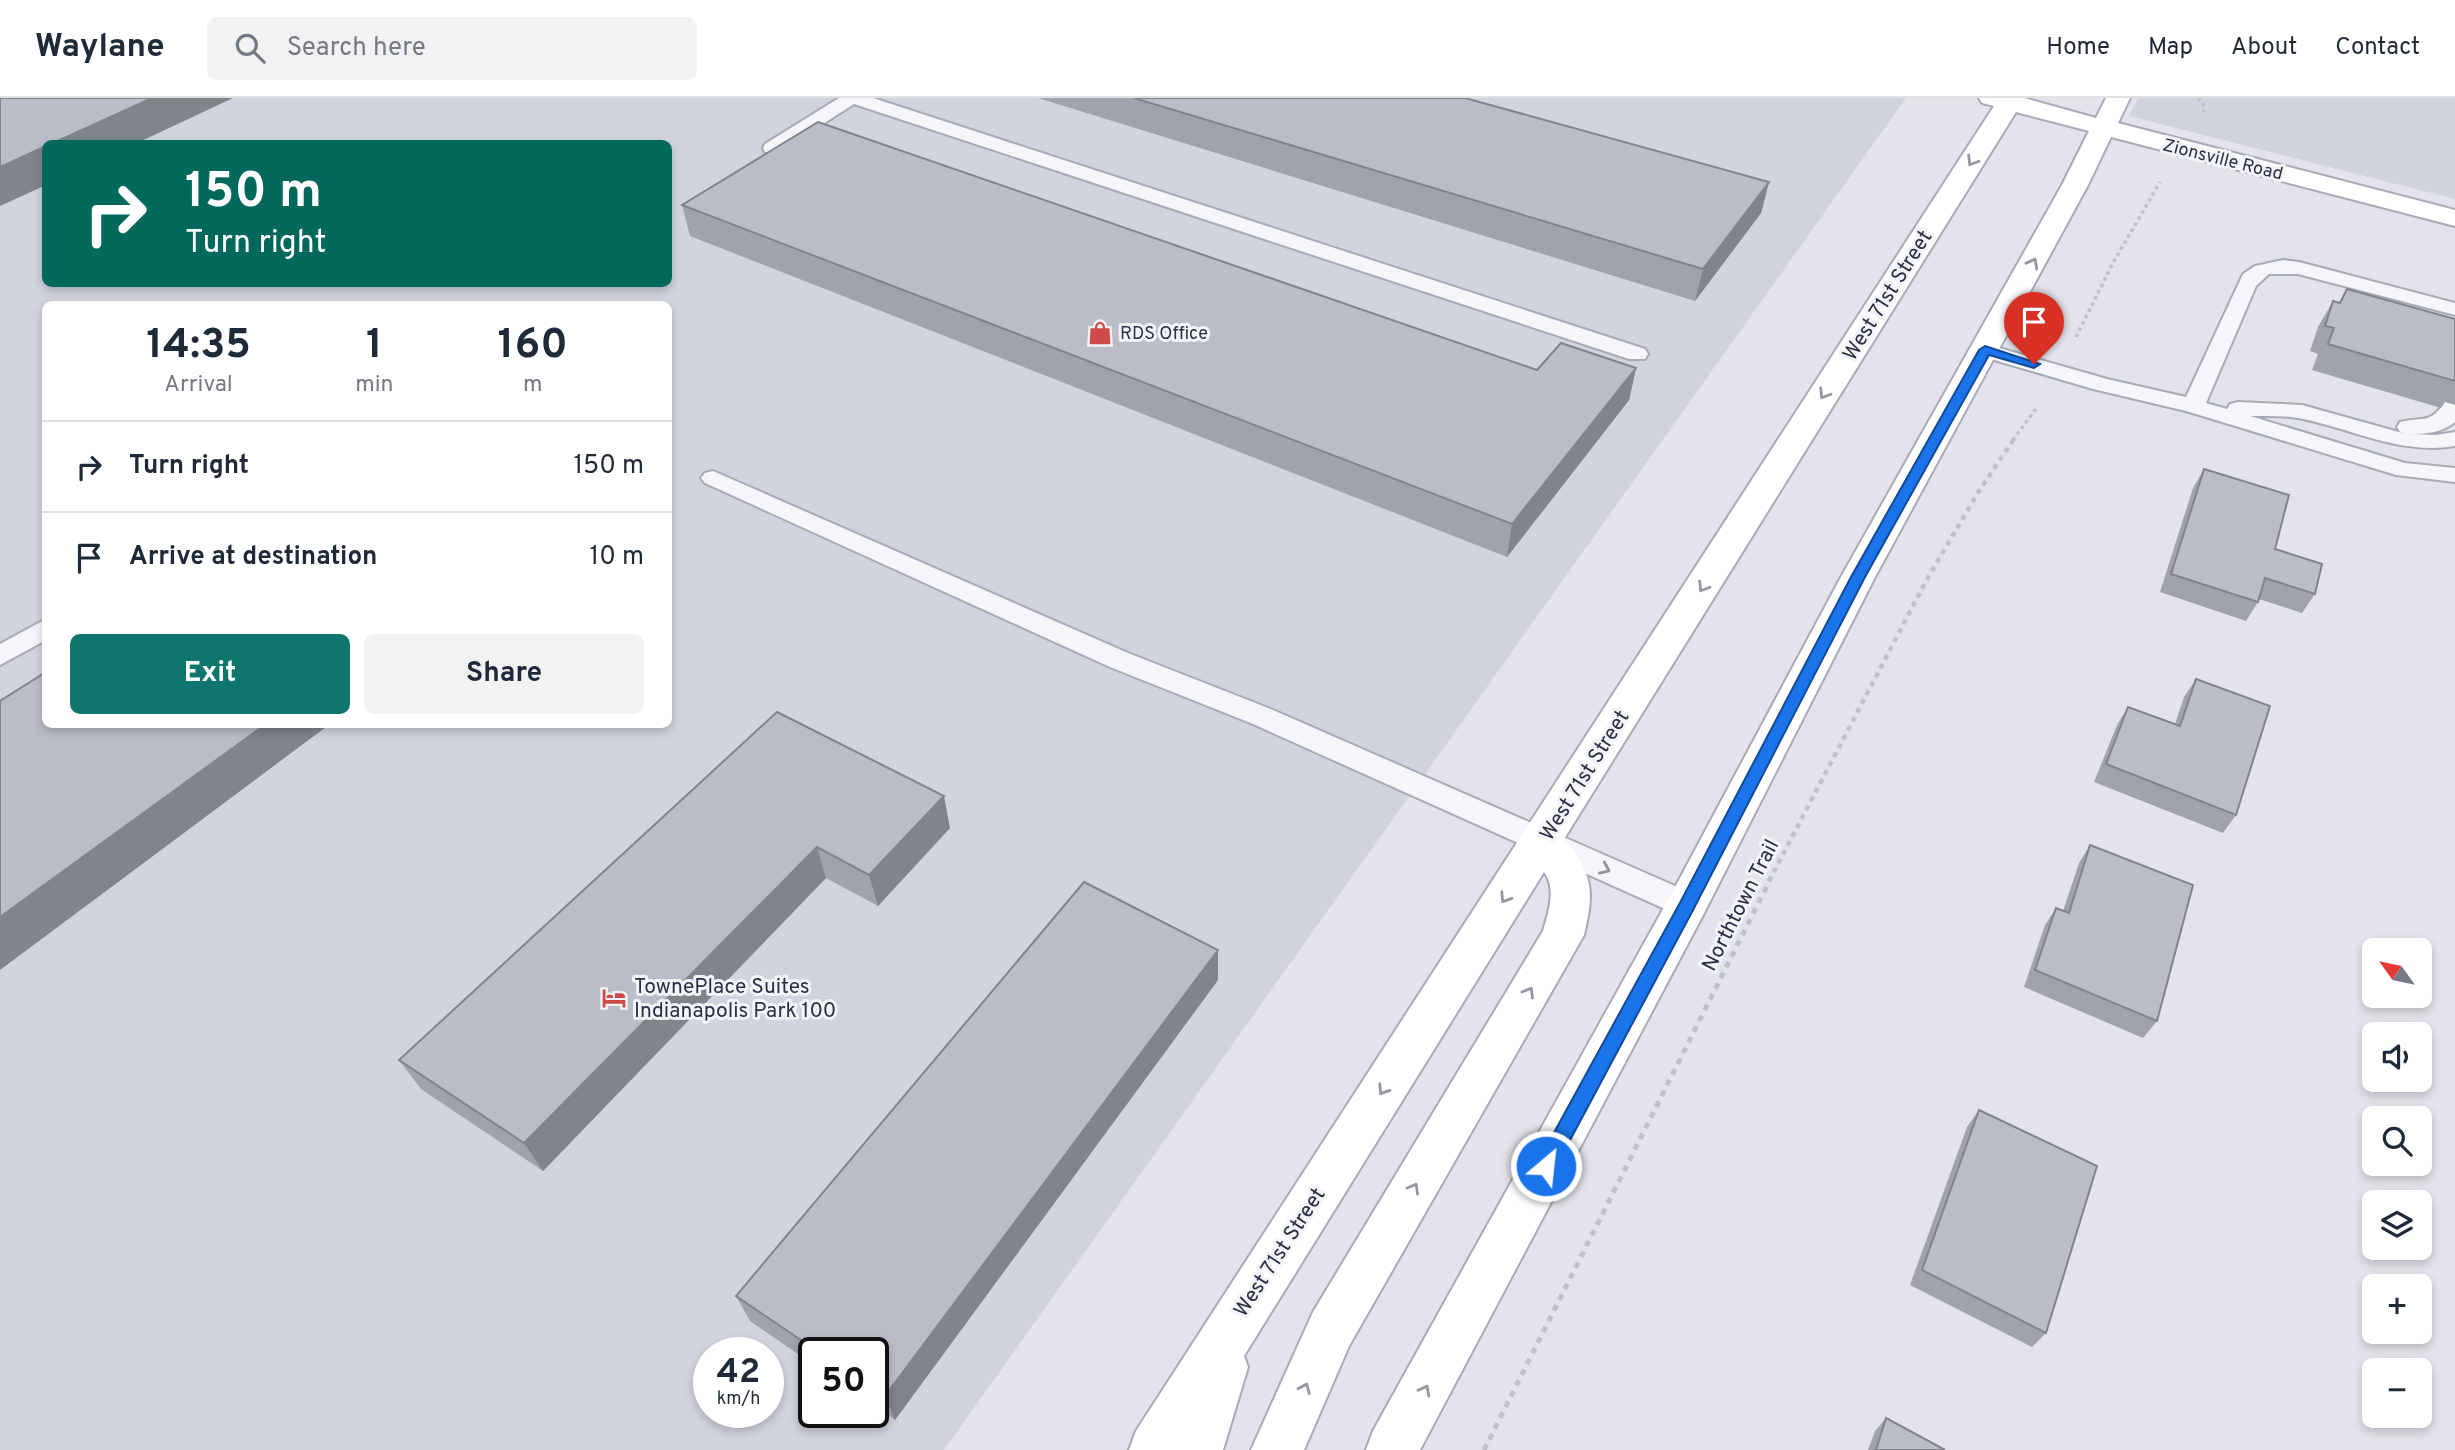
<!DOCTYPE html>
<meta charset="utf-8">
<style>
body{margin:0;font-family:Overpass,sans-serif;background:#f2f2f3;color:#1f2937;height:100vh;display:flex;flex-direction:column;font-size:26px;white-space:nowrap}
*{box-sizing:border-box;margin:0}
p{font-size:23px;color:#747a83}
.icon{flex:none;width:38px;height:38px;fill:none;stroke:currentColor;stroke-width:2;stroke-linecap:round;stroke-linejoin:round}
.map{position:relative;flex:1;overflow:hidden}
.details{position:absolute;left:42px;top:203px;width:630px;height:427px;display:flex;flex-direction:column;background:#fff;border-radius:10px;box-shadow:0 4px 10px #0003}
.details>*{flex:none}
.hud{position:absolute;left:42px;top:42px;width:630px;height:147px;border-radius:10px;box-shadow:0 4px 10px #0003;background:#00695c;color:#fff;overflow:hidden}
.needle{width:46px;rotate:303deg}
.buttons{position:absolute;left:2362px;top:840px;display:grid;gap:14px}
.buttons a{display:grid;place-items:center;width:70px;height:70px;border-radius:10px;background:#fff;box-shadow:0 4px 10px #0003;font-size:35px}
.speed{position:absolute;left:693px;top:1239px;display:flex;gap:14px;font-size:35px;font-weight:700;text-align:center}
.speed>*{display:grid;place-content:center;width:91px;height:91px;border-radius:50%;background:#fff;box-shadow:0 4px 10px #0003;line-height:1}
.speed small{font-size:18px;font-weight:400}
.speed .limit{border:4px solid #111;border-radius:10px;background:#fff;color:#111}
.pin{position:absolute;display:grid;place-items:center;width:60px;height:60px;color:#fff;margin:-72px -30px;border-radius:50% 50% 50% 0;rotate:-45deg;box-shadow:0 0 7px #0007}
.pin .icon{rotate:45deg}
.me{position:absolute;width:77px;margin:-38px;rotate:28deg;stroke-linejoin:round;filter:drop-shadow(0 0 5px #0008)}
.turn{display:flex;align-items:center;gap:24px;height:147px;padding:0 28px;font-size:32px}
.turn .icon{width:91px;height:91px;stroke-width:2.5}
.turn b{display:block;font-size:49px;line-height:60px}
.eta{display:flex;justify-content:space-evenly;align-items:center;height:119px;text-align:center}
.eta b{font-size:42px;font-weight:700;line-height:49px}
.button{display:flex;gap:14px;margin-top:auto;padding:14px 28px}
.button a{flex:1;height:80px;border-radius:10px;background:#0f766e;color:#fff;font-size:28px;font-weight:700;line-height:80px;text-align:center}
.button a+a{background:#f2f2f3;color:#1f2937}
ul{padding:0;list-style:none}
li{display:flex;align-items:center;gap:21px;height:91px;padding:0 28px;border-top:2px solid #e0e1e3}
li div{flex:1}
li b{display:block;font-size:26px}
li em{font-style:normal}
header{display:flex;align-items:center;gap:42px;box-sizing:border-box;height:98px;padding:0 35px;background:#fff;border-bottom:2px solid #e0e1e3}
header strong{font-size:33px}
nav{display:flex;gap:38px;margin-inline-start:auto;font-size:24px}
.search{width:490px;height:63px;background:#f2f2f3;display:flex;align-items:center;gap:18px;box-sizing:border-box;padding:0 24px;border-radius:10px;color:#747a83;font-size:26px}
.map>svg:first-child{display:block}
.built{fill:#d1d3dd;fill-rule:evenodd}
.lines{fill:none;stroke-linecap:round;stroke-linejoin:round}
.lane-casing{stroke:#a8aab5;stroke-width:4}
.secondary-casing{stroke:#a8aab5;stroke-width:4}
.path-far2{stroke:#c0c2ca;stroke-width:3.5;stroke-dasharray:3.5 3.5;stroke-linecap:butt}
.path-far1{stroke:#c0c2ca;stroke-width:4.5;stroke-dasharray:5 5;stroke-linecap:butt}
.path{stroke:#c0c2ca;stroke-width:5;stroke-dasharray:6 6;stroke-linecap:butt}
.lane{fill:#f5f6f9;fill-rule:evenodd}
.secondary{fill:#fff;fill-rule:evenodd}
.wall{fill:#a0a3ac}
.shaded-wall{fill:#82848c}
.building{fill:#babdc8;stroke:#82848c;stroke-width:2}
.oneway{stroke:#9497a1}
.oneway2{stroke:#90929e}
.route{fill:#1a73e8;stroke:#114b97;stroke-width:2}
.labels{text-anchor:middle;stroke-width:6;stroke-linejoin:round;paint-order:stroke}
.far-street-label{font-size:18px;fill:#2a2f43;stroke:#f2f4f8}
.far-poi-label{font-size:18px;fill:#2a2f43;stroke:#f2f4f8;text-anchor:start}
.street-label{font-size:21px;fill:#2a2f43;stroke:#f2f4f8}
.poi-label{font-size:21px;fill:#2a2f43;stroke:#f2f4f8;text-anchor:start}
</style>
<header>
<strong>Waylane</strong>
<div class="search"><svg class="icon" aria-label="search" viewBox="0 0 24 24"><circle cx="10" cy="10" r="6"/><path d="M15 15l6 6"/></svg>Search here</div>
<nav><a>Home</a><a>Map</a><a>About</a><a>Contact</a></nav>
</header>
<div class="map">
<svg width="2455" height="1352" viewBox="0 0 2455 1352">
<rect width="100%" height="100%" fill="#e3e4eb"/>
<g class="built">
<path d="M0,0H1906L944,1352H0ZM46,46H668V186H46ZM46,206H668V626H46ZM709,1255H768V1314H709ZM814,1255H873V1314H814Z"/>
<polygon points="2138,0 2455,0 2455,101 2129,18"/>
</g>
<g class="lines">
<g class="lane-casing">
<g id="lane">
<polygon points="839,0 873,0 1645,251 1648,256 1645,261 1629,261 854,6 779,54 765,54 763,50 765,46"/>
<path d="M2283,162L2299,164L2455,205V217L2298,176H2269L2256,188L2206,305L2227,311L2230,306L2238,304L2302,307L2406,336L2400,334L2397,329L2400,324C2425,318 2430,327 2446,302L2455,300V324C2442,335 2425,336 2409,336L2436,337L2455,334V348C2400,357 2356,332 2303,321C2286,317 2267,318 2250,318L2405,365L2455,370V384L2396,377L2186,313L2093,291L1977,257L1974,252L1977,247L1985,246L2107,281L2186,299L2243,176L2255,168Z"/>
<polygon points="713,373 1128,555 1273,612 1698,798 1702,807 1698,816 1687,819 1676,816 1253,626 1110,569 705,385 701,380 705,375"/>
<polygon points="46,521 46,542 0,567 0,546"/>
</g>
</g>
<g class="secondary-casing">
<path id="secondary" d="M1979,0H2024L2096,20L2106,0H2130L2118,25L2455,112V128L2111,39L2088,87L1875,479L1702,819L1420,1352H1366L1373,1333L1672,795L1841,479L2062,87L2089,33L2016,14L1564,741C1594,776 1594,795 1584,837L1349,1248L1304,1352H1251L1313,1214L1543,833C1548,815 1557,791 1544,774L1244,1258L1248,1269L1223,1352H1129L1136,1333L1994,8L1982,5Z"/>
</g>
<g class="path-far2">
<polyline points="2198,0 2203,5 2204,14"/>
<polyline points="2076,239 2113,165 2160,84"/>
<polyline points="2013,342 2038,308"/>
</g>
<polyline class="path-far1" points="1769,783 1926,483 1979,393 2014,341"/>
<polyline class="path" points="1484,1352 1770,782"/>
<use href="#lane" class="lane"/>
<use href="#secondary" class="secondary"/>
</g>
<g class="wall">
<polygon points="1038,0 1465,0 1769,84 1761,115 1695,203"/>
<polygon points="682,107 1537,272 1636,270 1629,302 1507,459 690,138"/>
<polygon points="2347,191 2455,221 2455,307 2445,304 2441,310 2312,272 2318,256 2310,253 2318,229 2333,203 2339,205"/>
<polygon points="2204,371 2315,496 2302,515 2259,501 2258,504 2246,523 2160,494 2193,390"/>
<polygon points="2196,581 2236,717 2223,735 2094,684 2117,627 2128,609 2175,626 2184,599"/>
<polygon points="777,614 950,730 878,808 826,780 543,1073 421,991 399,962"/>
<polygon points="2090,747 2157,923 2143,940 2024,889 2045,827 2056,810 2063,813 2079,765"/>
<polygon points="1218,882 895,1322 873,1307 873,1255 814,1255 814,1267 750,1223 736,1198"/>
<polygon points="1979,1012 2046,1235 2032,1249 1910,1187 1967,1029"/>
<polygon points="1886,1320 1945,1352 1868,1352 1875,1333"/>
</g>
<g class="shaded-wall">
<polygon points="152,0 233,0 135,46 51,46"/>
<polygon points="46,48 46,87 0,108 0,69"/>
<polygon points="1769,84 1761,115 1695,203 1703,171"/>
<polygon points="1636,270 1629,302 1507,459 1512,426"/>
<polygon points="266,626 330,626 0,872 0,819"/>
<polygon points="944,698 950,730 878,808 869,777"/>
<polygon points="817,749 826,780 543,1073 524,1045"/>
<polygon points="1218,852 1218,882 895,1322 885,1298"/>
</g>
<g class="building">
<polygon points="0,0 152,0 51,46 46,46 46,48 0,69"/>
<polygon points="1134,0 1465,0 1769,84 1703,171"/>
<polygon points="818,24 1537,272 1561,245 1636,270 1512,426 682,107"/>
<polygon points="2347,191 2455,221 2455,283 2328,246 2334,230 2325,228 2333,203 2340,205"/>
<polygon points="2204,371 2289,397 2275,451 2322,466 2315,496 2265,480 2258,504 2171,476"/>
<polygon points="46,574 46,626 266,626 0,819 0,603"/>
<polygon points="2196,581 2270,608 2236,717 2106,666 2128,609 2180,628"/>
<polygon points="777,614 944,698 869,777 817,749 524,1045 399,962"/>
<polygon points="2090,747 2193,787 2157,923 2035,872 2056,810 2069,815"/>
<polygon points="1084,784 1218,852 885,1298 873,1291 873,1255 820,1255 736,1198"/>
<polygon points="1979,1012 2097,1068 2046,1235 1922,1172"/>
<polygon points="1886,1320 1945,1352 1876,1352"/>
</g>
<defs><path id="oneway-chevron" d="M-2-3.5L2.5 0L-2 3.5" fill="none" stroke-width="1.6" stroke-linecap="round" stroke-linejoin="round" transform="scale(1.75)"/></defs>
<g class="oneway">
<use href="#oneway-chevron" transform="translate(1972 63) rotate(122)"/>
<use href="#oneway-chevron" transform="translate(2033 165) rotate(-62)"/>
<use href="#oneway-chevron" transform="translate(1824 296) rotate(122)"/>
<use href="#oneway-chevron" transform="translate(1703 489) rotate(122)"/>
<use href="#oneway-chevron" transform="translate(1505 800) rotate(123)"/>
<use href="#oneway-chevron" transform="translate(1529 894) rotate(-60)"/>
<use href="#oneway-chevron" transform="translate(1383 992) rotate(123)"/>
<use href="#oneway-chevron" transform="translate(1414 1090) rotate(-60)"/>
<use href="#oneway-chevron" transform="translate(1305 1290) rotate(-66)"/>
<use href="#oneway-chevron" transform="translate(1425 1292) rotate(-62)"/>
</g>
<use class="oneway2" href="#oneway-chevron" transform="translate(1605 771) rotate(24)"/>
<polygon class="route" points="1985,248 2040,266 2034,270 1989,257 1865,479 1693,812 1553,1074 1546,1077 1539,1074 1536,1068 1539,1062 1681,803 1851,479 1979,252"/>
<defs>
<g id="shop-bare" transform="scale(1.89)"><path d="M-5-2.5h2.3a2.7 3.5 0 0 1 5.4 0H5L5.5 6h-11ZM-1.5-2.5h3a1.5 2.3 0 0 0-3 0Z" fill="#cf4b49" stroke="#f2f4f8" stroke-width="2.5" paint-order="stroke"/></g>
<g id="hotel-bare" transform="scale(1.89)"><path d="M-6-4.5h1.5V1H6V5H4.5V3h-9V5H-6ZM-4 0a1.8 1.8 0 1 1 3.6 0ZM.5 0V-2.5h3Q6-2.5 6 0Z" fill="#cf4b49" stroke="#f2f4f8" stroke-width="2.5" paint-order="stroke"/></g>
</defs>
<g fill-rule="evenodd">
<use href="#shop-bare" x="1100" y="235"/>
<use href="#hotel-bare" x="614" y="900"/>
</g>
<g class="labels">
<g class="far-street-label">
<text transform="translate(2223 61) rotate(14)" y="6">Zionsville Road</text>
</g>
<g class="far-poi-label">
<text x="1120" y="241">RDS Office</text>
</g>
<g class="street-label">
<text transform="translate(1887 197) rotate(-58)" y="7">West 71st Street</text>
<text transform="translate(1584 677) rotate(-58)" y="7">West 71st Street</text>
<text transform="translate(1740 807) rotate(-63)" y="7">Northtown Trail</text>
<text transform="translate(1279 1154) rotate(-57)" y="7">West 71st Street</text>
</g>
<g class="poi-label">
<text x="634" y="895">TownePlace Suites<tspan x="634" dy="24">Indianapolis Park 100</tspan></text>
</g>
</g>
</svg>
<div class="buttons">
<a><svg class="needle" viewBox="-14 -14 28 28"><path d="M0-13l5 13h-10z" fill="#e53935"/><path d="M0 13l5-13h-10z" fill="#747a83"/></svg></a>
<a><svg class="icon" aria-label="sound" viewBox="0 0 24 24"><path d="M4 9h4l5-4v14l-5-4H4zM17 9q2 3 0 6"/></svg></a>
<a><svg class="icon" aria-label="search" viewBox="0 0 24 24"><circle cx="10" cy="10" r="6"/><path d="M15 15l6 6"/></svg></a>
<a><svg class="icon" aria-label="layers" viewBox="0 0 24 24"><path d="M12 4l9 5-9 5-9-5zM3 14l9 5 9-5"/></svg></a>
<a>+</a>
<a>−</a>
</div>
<div class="speed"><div>42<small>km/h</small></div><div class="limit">50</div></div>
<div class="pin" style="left:2034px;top:266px;background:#d93025"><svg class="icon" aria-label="arrive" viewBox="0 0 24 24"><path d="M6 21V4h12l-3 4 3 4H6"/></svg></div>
<svg class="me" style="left:1546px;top:1068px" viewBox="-20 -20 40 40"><circle r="17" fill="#1a73e8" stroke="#fff" stroke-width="3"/><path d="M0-11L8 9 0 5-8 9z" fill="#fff"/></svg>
<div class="hud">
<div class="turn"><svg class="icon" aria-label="right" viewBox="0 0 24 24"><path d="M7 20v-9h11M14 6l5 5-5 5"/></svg><div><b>150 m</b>Turn right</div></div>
</div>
<section class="details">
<div class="eta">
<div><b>14:35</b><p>Arrival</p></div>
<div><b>1</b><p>min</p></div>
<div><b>160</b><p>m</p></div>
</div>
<ul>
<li><svg class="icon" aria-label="right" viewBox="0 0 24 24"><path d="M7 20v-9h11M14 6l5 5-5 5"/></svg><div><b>Turn right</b></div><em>150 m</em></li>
<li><svg class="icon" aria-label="arrive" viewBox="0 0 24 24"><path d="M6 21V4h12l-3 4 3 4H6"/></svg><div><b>Arrive at destination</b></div><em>10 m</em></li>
</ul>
<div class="button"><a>Exit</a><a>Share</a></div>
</section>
</div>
